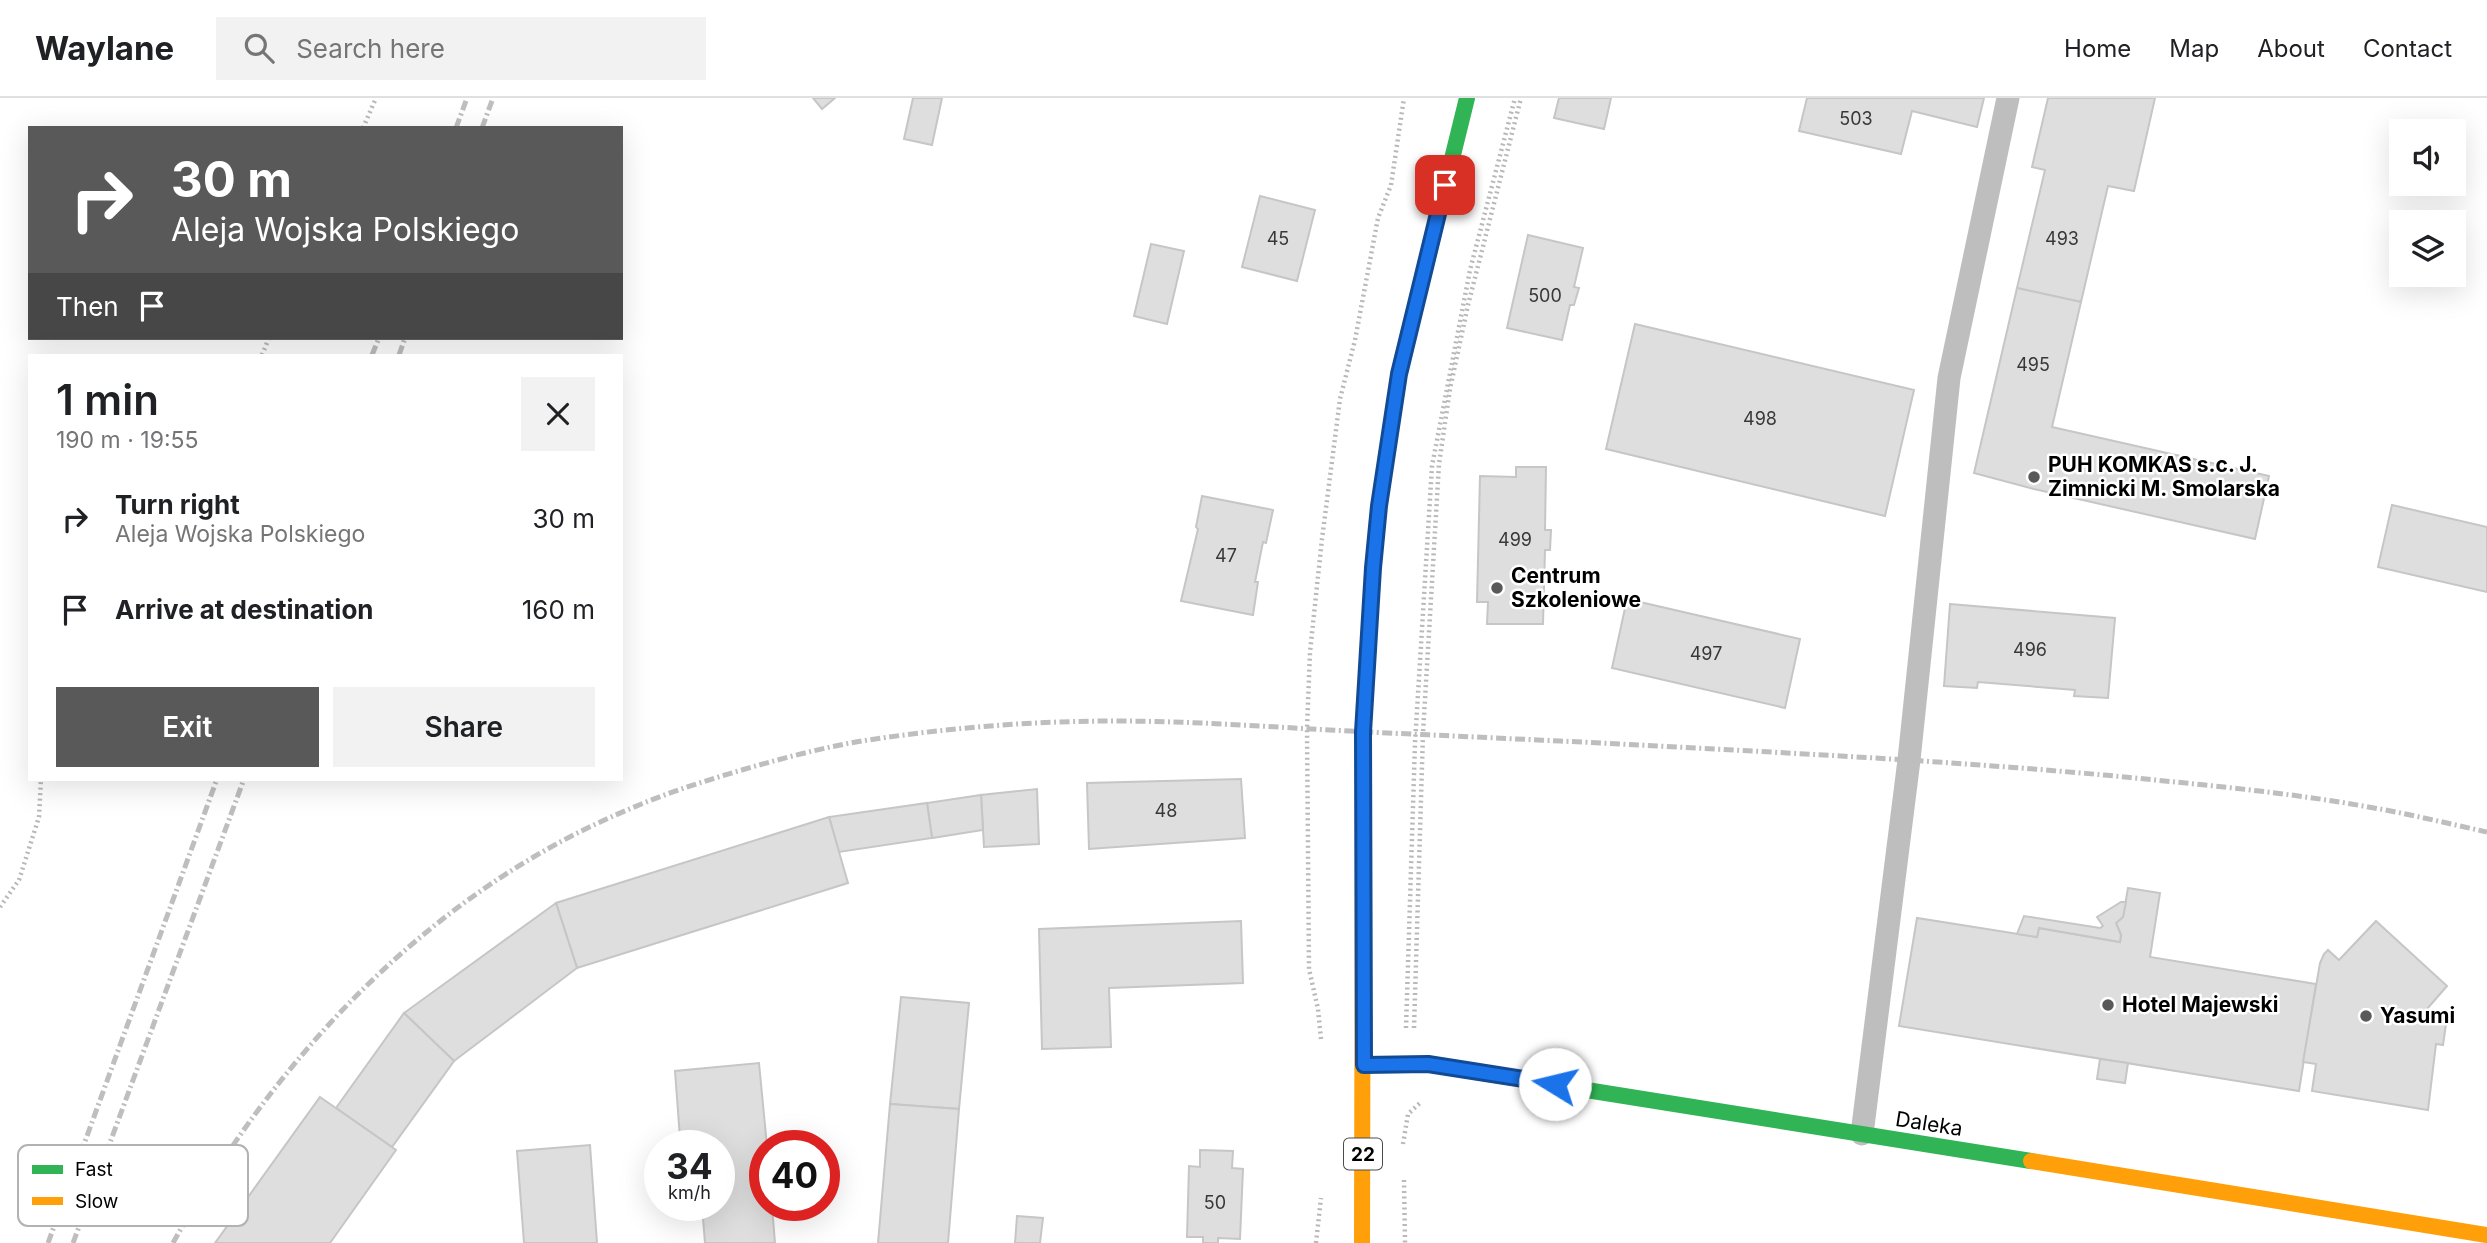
<!DOCTYPE html>
<meta charset="utf-8">
<style>
body{margin:0;font-family:Inter,sans-serif;background:#f2f2f2;color:#202124;height:100vh;display:flex;flex-direction:column;font-size:26px;white-space:nowrap}
*{box-sizing:border-box;margin:0}
p{font-size:23px;color:#757577}
.icon{flex:none;width:38px;height:38px;fill:none;stroke:currentColor;stroke-width:2;stroke-linecap:round;stroke-linejoin:round}
.map{position:relative;flex:1;overflow:hidden}
.side{position:absolute;left:28px;top:256px;width:595px;height:427px;display:flex;flex-direction:column;background:#fff;border-radius:0px;box-shadow:0 7px 28px #0002}
.side>*{flex:none}
.banner{position:absolute;left:28px;top:28px;width:595px;height:214px;border-radius:0px;box-shadow:0 7px 28px #0002;background:#595959;color:#fff;overflow:hidden}
.tools{position:absolute;left:2389px;top:21px;display:grid;gap:14px}
.tools a{display:grid;place-items:center;width:77px;height:77px;border-radius:0px;background:#fff;box-shadow:0 7px 28px #0002;font-size:35px}
.speed{position:absolute;left:644px;top:1032px;display:flex;gap:14px;font-size:35px;font-weight:700;text-align:center}
.speed>*{display:grid;place-content:center;width:91px;height:91px;border-radius:50%;background:#fff;box-shadow:0 7px 28px #0002;line-height:1}
.speed small{font-size:18px;font-weight:400}
.speed .limit{border:10px solid #d22;background:#fff;color:#111}
.pin{position:absolute;display:grid;place-items:center;width:60px;height:60px;color:#fff;margin:-30px;border-radius:14px;box-shadow:0 4px 10px #0006}
.me{position:absolute;width:77px;margin:-38px;rotate:279deg;stroke-linejoin:round;filter:drop-shadow(0 0 5px #0008)}
.turn{display:flex;align-items:center;gap:24px;height:147px;padding:0 28px;font-size:32px}
.turn .icon{width:91px;height:91px;stroke-width:2.5}
.turn b{display:block;font-size:49px;line-height:60px}
.then{display:flex;align-items:center;height:66px;padding:0 28px;background:#0003;gap:14px;font-size:26px}
.round{display:grid;place-items:center;flex:none;width:74px;height:74px;border-radius:0px;background:#f2f2f2}
.headline{display:flex;align-items:center;justify-content:space-between;height:119px;padding:0 28px}
h1{font-size:42px;font-weight:600;line-height:52px}
.button{display:flex;gap:14px;margin-top:auto;padding:14px 28px}
.button a{flex:1;height:80px;border-radius:0px;background:#595959;color:#fff;font-size:28px;font-weight:600;line-height:80px;text-align:center}
.button a+a{background:#f2f2f2;color:#202124}
ul{padding:0;list-style:none}
li{display:flex;align-items:center;gap:21px;height:91px;padding:0 28px}
li div{flex:1}
li b{display:block;font-size:26px}
li em{font-style:normal}
header{display:flex;align-items:center;gap:42px;box-sizing:border-box;height:98px;padding:0 35px;background:#fff;border-bottom:2px solid #e0e0e0}
header strong{font-size:33px}
nav{display:flex;gap:38px;margin-inline-start:auto;font-size:24px}
.search{width:490px;height:63px;background:#f2f2f2;display:flex;align-items:center;gap:18px;box-sizing:border-box;padding:0 24px;border-radius:0px;color:#757577;font-size:26px}
.map>svg:first-child{display:block}
.building{fill:#dedede;stroke:#c6c6c6;stroke-width:2}
.lines{fill:none;stroke-linecap:round;stroke-linejoin:round}
.path{stroke:#b9b9b9;stroke-width:4.5;stroke-dasharray:2 3.5;stroke-linecap:butt}
.lane{stroke:#bebebe;stroke-width:23}
.fast{stroke:#30b455;stroke-width:16}
.slow{stroke:#ff9f0a;stroke-width:16}
.rail{stroke:#bebebe;stroke-width:5;stroke-dasharray:10 3.5 2 3.5;stroke-linecap:butt}
.route-casing{stroke:#114b97;stroke-width:18}
.route{stroke:#1a73e8;stroke-width:12}
.poi-dot{fill:#595959;stroke:#fff;stroke-width:2.5}
.labels{text-anchor:middle;stroke-width:5;stroke-linejoin:round;paint-order:stroke}
.number-label{font-size:18px;fill:#383838}
.shield{fill:#fff;stroke:#4c4c4c;stroke-width:2}
.shield-label{font-size:19px;font-weight:bold;fill:#000}
.poi-label{font-size:21px;font-weight:bold;fill:#000;stroke:#fff;text-anchor:start}
.street-label{font-size:21px;fill:#000;stroke:#fff}
.key{fill:#fff;stroke:#b2b2b2;stroke-width:2}
.key-label{font-size:19px;fill:#000}
</style>
<header>
<strong>Waylane</strong>
<div class="search"><svg class="icon" aria-label="search" viewBox="0 0 24 24"><circle cx="10" cy="10" r="6"/><path d="M15 15l6 6"/></svg>Search here</div>
<nav><a>Home</a><a>Map</a><a>About</a><a>Contact</a></nav>
</header>
<div class="map">
<svg width="2487" height="1145" viewBox="0 0 2487 1145">
<rect width="100%" height="100%" fill="#fff"/>
<g class="building">
<polygon points="813,0 835,0 822,11"/>
<polygon points="913,0 942,0 932,47 904,41"/>
<polygon points="1559,0 1611,0 1604,31 1554,20"/>
<polygon points="1807,0 1984,0 1977,29 1912,13 1901,56 1799,33"/>
<polygon points="2048,0 2155,0 2134,93 2108,88 2081,204 2017,190 2045,72 2032,69"/>
<polygon points="1260,98 1315,112 1297,183 1242,169"/>
<polygon points="1528,137 1583,150 1574,189 1579,190 1574,207 1570,207 1562,242 1507,230"/>
<polygon points="1151,146 1184,153 1167,226 1134,218"/>
<polygon points="2017,190 2081,204 2052,329 2269,378 2255,441 2034,391 1974,375"/>
<polygon points="1635,226 1914,292 1885,418 1606,351"/>
<polygon points="1516,369 1546,369 1545,432 1551,432 1550,452 1545,452 1543,526 1487,526 1488,504 1477,504 1480,378 1516,379"/>
<polygon points="1202,398 1273,412 1266,445 1263,444 1255,484 1258,484 1253,517 1181,503 1198,431 1196,429"/>
<polygon points="2392,407 2487,429 2487,494 2378,469"/>
<polygon points="1627,501 1800,541 1785,610 1612,570"/>
<polygon points="1950,506 2115,520 2108,600 2074,598 2075,592 1978,584 1977,590 1944,588"/>
<polygon points="1241,681 1245,740 1089,751 1087,685"/>
<polygon points="1037,691 1039,746 984,749 981,697"/>
<polygon points="981,697 983,732 932,740 927,705"/>
<polygon points="927,705 932,740 839,754 829,719"/>
<polygon points="829,719 848,785 577,870 556,805"/>
<polygon points="2128,790 2160,795 2150,859 2316,886 2299,993 1899,928 1917,820 2037,839 2039,830 2120,844 2121,837 2116,825 2123,819"/>
<polygon points="2121,804 2126,804 2123,819 2116,825 2121,837 2120,844 2039,830 2037,839 2017,836 2024,818 2100,830 2103,828 2097,819"/>
<polygon points="556,805 577,870 454,963 404,915"/>
<polygon points="1241,823 1243,885 1109,890 1111,949 1042,951 1039,831"/>
<polygon points="2376,823 2447,888 2420,919 2428,921 2432,914 2437,914 2443,915 2446,926 2443,947 2436,946 2428,1012 2312,993 2316,966 2303,964 2320,865 2324,856 2328,852 2339,862"/>
<polygon points="901,899 969,905 959,1011 890,1006"/>
<polygon points="404,915 454,963 392,1049 336,1010"/>
<polygon points="2100,961 2128,965 2125,985 2097,981"/>
<polygon points="759,965 767,1048 765,1048 765,1108 772,1108 775,1145 705,1145 702,1108 719,1108 719,1048 672,1048 672,1040 680,1040 675,973"/>
<polygon points="320,999 396,1052 330,1145 215,1145"/>
<polygon points="890,1006 959,1011 948,1145 878,1145"/>
<polygon points="590,1047 597,1145 524,1145 517,1053"/>
<polygon points="1200,1052 1233,1053 1232,1070 1243,1071 1240,1141 1218,1140 1218,1145 1203,1145 1203,1139 1187,1139 1189,1068 1200,1069"/>
<polygon points="1017,1118 1043,1120 1040,1145 1015,1145"/>
</g>
<g class="lines">
<g class="path">
<polyline points="363,30 376,0"/>
<polyline points="262,257 269,240"/>
<polyline points="0,809 19,782 39,719 41,681"/>
<polyline points="1406,930 1415,645 1432,368 1470,172 1515,0"/>
<polyline points="1414,930 1423,635 1439,366 1450,291 1468,207 1521,0"/>
<polyline points="1321,941 1318,911 1309,871 1307,631 1310,554 1322,441 1340,301 1355,242 1378,120 1391,87 1404,0"/>
<polyline points="1403,1046 1408,1016 1421,1004"/>
<polyline points="1404,1082 1405,1145"/>
<polyline points="1316,1145 1321,1100"/>
</g>
<polyline class="lane" points="1862,1036 1909,662 1949,280 2008,0"/>
<g class="fast">
<polyline points="1363,672 1363,633 1373,470 1379,408 1399,276 1467,0"/>
<polyline points="1574,990 2031,1063"/>
</g>
<g class="slow">
<polyline points="1364,967 1428,966 1574,990"/>
<polyline points="2031,1063 2487,1137"/>
<polyline points="1362,1145 1363,672"/>
</g>
<g class="rail">
<polyline points="456,30 467,0"/>
<polyline points="482,30 493,0"/>
<polyline points="372,257 379,240"/>
<polyline points="399,257 405,240"/>
<polyline points="48,1145 217,681"/>
<polyline points="73,1145 244,681"/>
<path d="M173,1145C275,959 432,792 632,710C671,693 711,681 752,669C788,659 825,649 862,643C945,630 1031,623 1114,623C1186,623 1258,628 1329,632C1426,637 1523,641 1620,646C1788,655 1957,663 2125,679C2204,687 2284,694 2363,708C2405,715 2446,725 2487,734"/>
</g>
</g>
<g class="lines">
<g class="route-casing">
<polyline id="route" points="1445,87 1399,276 1379,408 1373,470 1363,634 1364,967 1428,966 1555,986"/>
</g>
<use href="#route" class="route"/>
</g>
<g class="poi-dot">
<circle cx="2034" cy="379" r="7"/>
<circle cx="1497" cy="490" r="7"/>
<circle cx="2108" cy="907" r="7"/>
<circle cx="2366" cy="918" r="7"/>
</g>
<g class="labels">
<g class="number-label">
<text x="1856" y="27">503</text>
<text x="1278" y="147">45</text>
<text x="2062" y="147">493</text>
<text x="1545" y="204">500</text>
<text x="2033" y="273">495</text>
<text x="1760" y="327">498</text>
<text x="1515" y="448">499</text>
<text x="1226" y="464">47</text>
<text x="2030" y="558">496</text>
<text x="1706" y="562">497</text>
<text x="1166" y="719">48</text>
<text x="1215" y="1111">50</text>
</g>
<rect class="shield" x="1344" y="1040.5" width="38" height="31" rx="5"/>
<g class="shield-label">
<text x="1363" y="1063">22</text>
</g>
<g class="poi-label">
<text x="2048" y="374">PUH KOMKAS s.c. J.<tspan x="2048" dy="24">Zimnicki M. Smolarska</tspan></text>
<text x="1511" y="485">Centrum<tspan x="1511" dy="24">Szkoleniowe</tspan></text>
<text x="2122" y="914">Hotel Majewski</text>
<text x="2380" y="925">Yasumi</text>
</g>
<g class="street-label">
<text transform="translate(1929 1026) rotate(9)" y="7">Daleka</text>
</g>
</g>
<rect x="18" y="1047" width="230" height="81" rx="10" class="key"/>
<rect x="32" y="1067" width="31" height="9" fill="#30b455"/>
<rect x="32" y="1099" width="31" height="8" fill="#ff9f0a"/>
<g class="key-label">
<text x="75" y="1078">Fast</text>
<text x="75" y="1110">Slow</text>
</g>
</svg>
<div class="tools">
<a><svg class="icon" aria-label="sound" viewBox="0 0 24 24"><path d="M4 9h4l5-4v14l-5-4H4zM17 9q2 3 0 6"/></svg></a>
<a><svg class="icon" aria-label="layers" viewBox="0 0 24 24"><path d="M12 4l9 5-9 5-9-5zM3 14l9 5 9-5"/></svg></a>
</div>
<div class="speed"><div>34<small>km/h</small></div><div class="limit">40</div></div>
<div class="pin" style="left:1445px;top:87px;background:#d93025"><svg class="icon" aria-label="arrive" viewBox="0 0 24 24"><path d="M6 21V4h12l-3 4 3 4H6"/></svg></div>
<svg class="me" style="left:1555px;top:986px" viewBox="-20 -20 40 40"><circle r="19" fill="#fff"/><path d="M0-13L10 11 0 6-10 11z" fill="#1a73e8"/></svg>
<div class="banner">
<div class="turn"><svg class="icon" aria-label="right" viewBox="0 0 24 24"><path d="M7 20v-9h11M14 6l5 5-5 5"/></svg><div><b>30 m</b>Aleja Wojska Polskiego</div></div>
<div class="then">Then<svg class="icon" aria-label="arrive" viewBox="0 0 24 24"><path d="M6 21V4h12l-3 4 3 4H6"/></svg></div>
</div>
<section class="side">
<div class="headline"><div><h1>1 min</h1><p>190 m · 19:55</p></div><a class="round"><svg class="icon" aria-label="close" viewBox="0 0 24 24"><path d="M6 6l12 12M18 6L6 18"/></svg></a></div>
<ul>
<li><svg class="icon" aria-label="right" viewBox="0 0 24 24"><path d="M7 20v-9h11M14 6l5 5-5 5"/></svg><div><b>Turn right</b><p>Aleja Wojska Polskiego</p></div><em>30 m</em></li>
<li><svg class="icon" aria-label="arrive" viewBox="0 0 24 24"><path d="M6 21V4h12l-3 4 3 4H6"/></svg><div><b>Arrive at destination</b></div><em>160 m</em></li>
</ul>
<div class="button"><a>Exit</a><a>Share</a></div>
</section>
</div>
